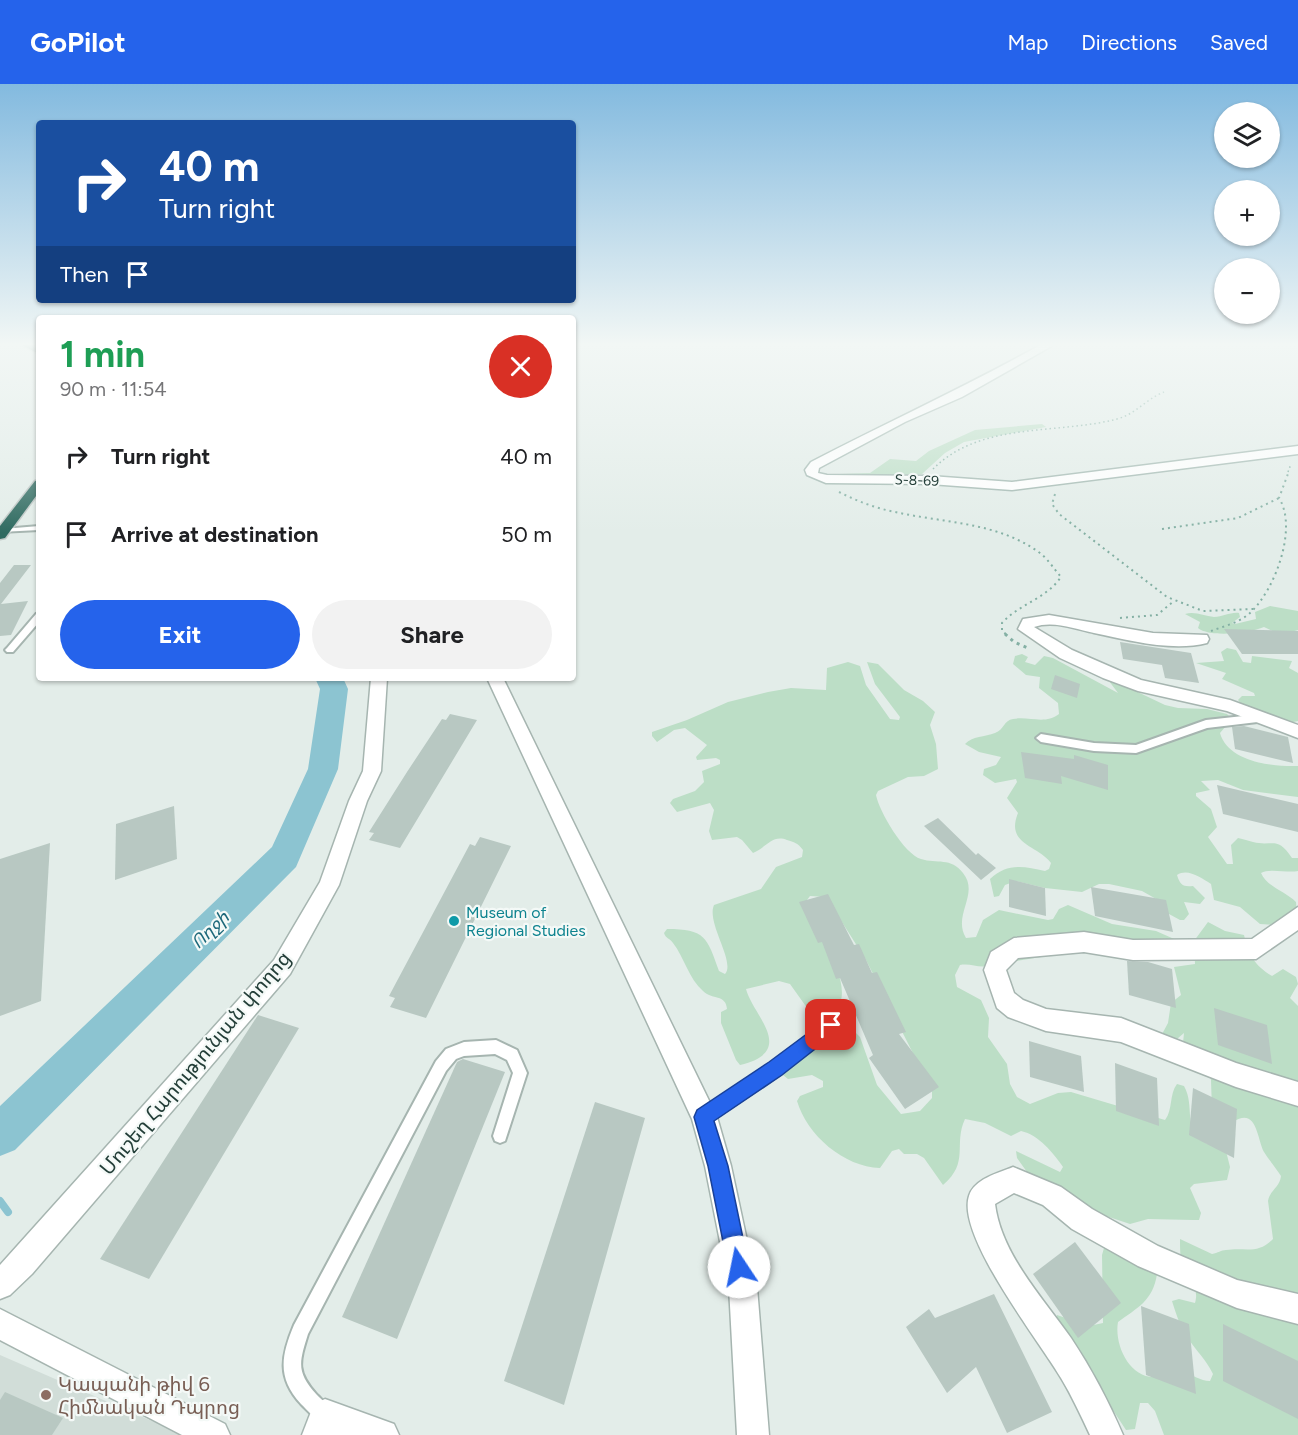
<!DOCTYPE html>
<meta charset="utf-8">
<style>
body{margin:0;font-family:Figtree,"Noto Sans Armenian",sans-serif;background:#f2f2f2;color:#202124;height:100vh;display:flex;flex-direction:column;font-size:22px;white-space:nowrap}
*{box-sizing:border-box;margin:0}
p{font-size:20px;color:#757577}
.icon{flex:none;width:33px;height:33px;fill:none;stroke:currentColor;stroke-width:2;stroke-linecap:round;stroke-linejoin:round}
.map{position:relative;flex:1;overflow:hidden}
.panel{position:absolute;left:36px;top:231px;width:540px;height:366px;display:flex;flex-direction:column;background:#fff;border-radius:6px;box-shadow:0 2px 4px #0004}
.panel>*{flex:none}
.guide{position:absolute;left:36px;top:36px;width:540px;height:183px;border-radius:6px;box-shadow:0 2px 4px #0004;background:#1a4fa0;color:#fff;overflow:hidden}
.fabs{position:absolute;left:1214px;top:18px;display:grid;gap:12px}
.fabs a{display:grid;place-items:center;width:66px;height:66px;border-radius:50%;background:#fff;box-shadow:0 2px 4px #0004;font-size:30px}
.pin{position:absolute;display:grid;place-items:center;width:51px;height:51px;color:#fff;margin:-26px;border-radius:12px;box-shadow:0 3px 9px #0006}
.me{position:absolute;width:66px;margin:-33px;rotate:349deg;stroke-linejoin:round;filter:drop-shadow(0 0 4px #0008)}
.turn{display:flex;align-items:center;gap:21px;height:126px;padding:0 24px;font-size:27px}
.turn .icon{width:78px;height:78px;stroke-width:2.5}
.turn b{display:block;font-size:42px;line-height:51px}
.then{display:flex;align-items:center;height:57px;padding:0 24px;background:#0003;gap:12px;font-size:22px}
.round{display:grid;place-items:center;flex:none;width:63px;height:63px;border-radius:32px;background:#f2f2f2}
.overview{display:flex;align-items:center;justify-content:space-between;height:102px;padding:0 24px}
h1{font-size:36px;font-weight:700;line-height:45px;color:#1e9e55}
.action{display:flex;gap:12px;margin-top:auto;padding:12px 24px}
.action a{flex:1;height:69px;border-radius:36px;background:#2563eb;color:#fff;font-size:24px;font-weight:700;line-height:69px;text-align:center}
.action a+a{background:#f2f2f2;color:#202124}
ul{padding:0;list-style:none}
li{display:flex;align-items:center;gap:18px;height:78px;padding:0 24px}
li div{flex:1}
li b{display:block;font-size:22px}
li em{font-style:normal}
header{display:flex;align-items:center;gap:36px;box-sizing:border-box;height:84px;padding:0 30px;background:#2563eb;color:#fff}
header strong{font-size:28px}
nav{display:flex;gap:33px;margin-inline-start:auto;font-size:21px}
.map>svg:first-child{display:block}
.built{fill:#d1ddd8}
.green{fill:#bcdec6}
.lines{fill:none;stroke-linecap:round;stroke-linejoin:round}
.stream{stroke:#8cc4d1;stroke-width:8}
.river{fill:#8cc4d1;fill-rule:evenodd}
.building{fill:#b8c8c2}
.lane-casing{stroke:#a6b5b0;stroke-width:4}
.street-casing{stroke:#a6b5b0;stroke-width:3}
.secondary-casing{stroke:#a2b8b1;stroke-width:3}
.highway-casing{stroke:#c1c9c7;stroke-width:3}
.path-far2{stroke:#84b0a4;stroke-width:1.5;stroke-dasharray:1.5 3;stroke-linecap:butt}
.path-far1{stroke:#84b0a4;stroke-width:2;stroke-dasharray:2 4;stroke-linecap:butt}
.path{stroke:#84b0a4;stroke-width:3;stroke-dasharray:3 4.5;stroke-linecap:butt}
.lane{fill:#fff;fill-rule:evenodd}
.street{fill:#fff;fill-rule:evenodd}
.secondary{fill:#fff;fill-rule:evenodd}
.highway{fill:#2f6a60;fill-rule:evenodd}
.route{fill:#2563eb;stroke:#184099;stroke-width:1.5}
.culture-dot{fill:#0f9aa8;stroke:#f4f9f7;stroke-width:2}
.education-dot{fill:#8d6e63;stroke:#f4f9f7;stroke-width:2}
.labels{text-anchor:middle;stroke-width:4.5;stroke-linejoin:round;paint-order:stroke}
.far-street-label{font-size:14px;fill:#233e38;stroke:#f4f9f7}
.culture-label{font-size:16px;fill:#0d838f;stroke:#f4f9f7;text-anchor:start}
.water-label{font-size:18px;font-style:italic;fill:#1d687a;stroke:#f4f9f7}
.near-street-label{font-size:20px;fill:#233e38;stroke:#f4f9f7}
.near-education-label{font-size:20px;fill:#785e54;stroke:#f4f9f7;text-anchor:start}
</style>
<header>
<strong>GoPilot</strong>
<nav><a>Map</a><a>Directions</a><a>Saved</a></nav>
</header>
<div class="map">
<svg width="1298" height="1351" viewBox="0 0 1298 1351">
<rect width="100%" height="100%" fill="#e3ede9"/>
<polygon class="built" points="0,1271 184,1351 0,1351"/>
<g class="green">
<polygon points="1042,340 1046,343 964,358 945,369 922,390 834,393 840,390 870,389 890,375 916,377 929,367 975,346"/>
<path d="M1270,522L1298,527V546L1291,548L1287,554L1264,543C1250,549 1210,554 1198,544L1200,538L1185,530C1195,527 1204,532 1214,533C1223,533 1230,528 1239,529L1240,533L1232,539L1235,540L1256,535L1255,528Z"/>
<polygon points="1227,564 1236,566 1243,578 1251,579 1252,572 1292,577 1289,584 1298,589 1298,637 1289,639 1243,622 1238,616 1242,612 1255,612 1254,609 1222,595 1226,589 1196,579 1224,577 1221,568"/>
<path d="M1022,570L1028,573L1025,578L1035,581L1044,572L1053,574L1118,609L1106,593L1165,621L1178,624L1207,625L1227,630L1232,635L1220,649C1228,678 1273,683 1298,682V713L1243,706L1218,696L1201,697L1210,706L1196,709V712L1211,725L1217,743L1208,753L1227,780H1233L1231,761L1238,754C1244,755 1248,757 1253,758C1273,763 1277,751 1292,774H1298V787C1287,789 1269,784 1261,789C1267,803 1285,807 1296,818L1298,842L1260,840L1240,823L1214,816L1211,800C1201,794 1188,784 1177,791C1180,801 1183,803 1193,802L1205,814L1200,820L1184,818L1189,830L1184,836H1180L1169,830L1158,816L1142,807L1109,800H1099L1082,808L1045,804L1016,797L1005,801L999,812L994,813L990,795C1007,779 1023,782 1045,787L1049,785L1051,779C1038,761 1005,761 1018,729L1007,714L1017,698L1016,695L995,699L983,691L984,685L996,681L1001,673L979,668L965,660C972,652 985,653 995,649C1004,646 1004,636 1013,635C1029,632 1045,641 1059,630L1058,619L1039,604L1040,593L1026,591L1013,580L1015,572Z"/>
<path d="M848,578L860,582L866,601L890,635L899,636L900,633L875,600L867,578L878,580L904,606L923,617L935,628L930,641L936,660L938,685L924,692L908,693L878,707L876,711C879,727 904,770 921,775C937,780 951,773 963,789C980,810 952,831 966,854L976,853L983,836L999,826L1048,836L1053,835L1059,825L1068,821L1112,840L1156,847L1181,858C1115,862 1052,870 988,882C978,884 970,879 960,881L955,891L957,903L981,916L989,934L988,953L1007,980L1010,1000L1017,1013L1030,1020L1058,1009L1071,1008L1165,1036C1173,1026 1169,1010 1177,1000L1184,1002C1196,1024 1181,1043 1207,1060L1213,1058L1211,996L1209,989L1183,959L1184,949L1177,955V961L1161,952L1168,939L1171,919L1181,911L1174,883L1195,880L1194,857L1208,838L1225,847L1244,851C1249,871 1254,881 1272,892L1283,885L1296,893L1298,900L1290,914L1298,922V1351H1164L1155,1327L1148,1319H1140L1135,1345L1126,1346L1056,1240L1057,1231L1089,1242L1103,1239L1102,1171L1104,1164L1111,1163L1125,1176L1157,1190C1153,1217 1137,1224 1118,1238C1114,1260 1129,1294 1155,1293C1164,1293 1174,1288 1183,1289C1193,1290 1200,1297 1210,1297L1213,1290C1206,1275 1196,1267 1188,1254C1180,1242 1176,1230 1172,1217L1179,1215L1195,1219C1200,1202 1187,1198 1183,1184C1180,1175 1180,1164 1180,1155L1212,1170C1218,1169 1221,1166 1226,1166C1246,1163 1257,1171 1273,1155L1268,1117C1270,1106 1280,1103 1281,1092C1276,1084 1269,1076 1264,1068C1257,1055 1257,1022 1233,1038L1226,1067L1230,1083L1227,1096L1194,1100L1190,1104L1201,1129L1199,1136H1193L1148,1135L1130,1140L1076,1122L1027,1088L1017,1074L1016,1067L1060,1088L1063,1083C1053,1069 1039,1051 1021,1047L1011,1052L985,1039L965,1035C953,1061 970,1078 943,1101L924,1074L917,1070H904L899,1065L892,1067L880,1084C844,1083 807,1051 797,1017L800,1012L823,1003V997L812,991L788,995L783,991L789,981L825,957L841,949L855,948L860,953L877,1001L901,1030L920,1027L932,1014V1007L866,876L826,813L810,812L804,820C818,847 875,928 815,935L790,900L779,897L746,905C753,932 798,967 740,981L736,976L721,939V928L727,925C726,910 712,916 703,907C689,895 684,873 673,859C670,854 666,855 664,849L667,845C705,845 707,853 719,887L725,890C736,878 706,839 714,821L761,805L776,783L802,773L803,766C798,759 794,758 787,756C772,750 766,764 753,769L742,756L737,753L712,756L709,747L714,726L710,719L677,728L670,719L673,715L695,707L704,698L702,687L720,680V676L716,674L697,676L696,673L707,661L685,644L674,646L657,658L652,652V648L687,636L728,618L768,608L791,604L826,606L827,584Z"/>
</g>
<g class="lines">
<polyline class="stream" points="0,1117 8,1128"/>
<polygon class="river" points="315,594 343,594 348,605 338,685 296,783 15,1066 0,1072 0,1022 272,763 308,685 320,605"/>
</g>
<g class="building">
<polygon points="14,481 31,481 1,520 28,517 11,551 0,552 0,499"/>
<polygon points="1224,545 1298,547 1298,570 1242,570"/>
<polygon points="1120,558 1191,569 1199,599 1165,594 1162,581 1123,575"/>
<polygon points="1055,591 1080,600 1077,614 1051,605"/>
<polygon points="450,630 477,636 400,764 369,756 374,749 369,748 407,688 442,635 446,636"/>
<polygon points="1244,642 1288,653 1293,679 1235,665 1232,643"/>
<polygon points="1021,668 1074,675 1074,671 1108,681 1108,706 1061,692 1062,700 1025,694"/>
<polygon points="1217,701 1298,720 1298,748 1223,730"/>
<polygon points="174,722 177,775 115,796 116,740"/>
<polygon points="938,734 976,771 978,769 996,784 981,796 924,742"/>
<polygon points="480,753 511,762 426,934 390,923 395,914 389,912 470,760 475,762"/>
<polygon points="50,759 41,917 0,932 0,775"/>
<polygon points="1009,795 1045,804 1046,832 1009,823"/>
<polygon points="1091,803 1166,816 1173,848 1095,832"/>
<polygon points="828,810 854,861 859,860 872,889 877,888 906,948 899,950 939,1003 905,1025 869,974 873,971 840,894 836,895 822,858 818,859 799,818"/>
<polygon points="1127,877 1148,878 1172,885 1176,924 1129,911"/>
<polygon points="1214,924 1267,941 1272,980 1218,961"/>
<polygon points="258,931 299,944 149,1195 100,1175"/>
<polygon points="1029,957 1081,972 1084,1008 1030,993"/>
<polygon points="463,975 505,988 397,1255 342,1233 457,978"/>
<polygon points="1115,979 1157,994 1159,1042 1116,1027"/>
<polygon points="1193,1004 1237,1025 1234,1074 1189,1051"/>
<polygon points="595,1018 645,1034 564,1321 504,1297"/>
<polygon points="1075,1158 1121,1219 1078,1254 1033,1190"/>
<polygon points="994,1210 1052,1328 1007,1349 976,1283 947,1309 906,1243 929,1225 935,1234"/>
<polygon points="1141,1222 1189,1240 1196,1310 1146,1291"/>
<polygon points="1223,1240 1298,1277 1298,1335 1223,1297"/>
<polygon points="5,1308 63,1334 52,1351 0,1351 0,1316"/>
</g>
<g class="lines">
<g class="lane-casing">
<g id="lane">
<polygon points="39,442 39,446 0,448 0,445 3,445"/>
<polygon points="39,529 39,538 13,568 7,568 5,566 7,564 36,530"/>
<polygon points="1262,630 1266,631 1267,634 1266,637 1207,644 1136,669 1094,667 1041,658 1036,654 1041,650 1094,659 1136,661 1206,636"/>
<polygon points="832,934 837,936 839,941 837,946 781,990 709,1038 704,1040 699,1038 697,1033 699,1028 771,980"/>
<path d="M496,956L517,966L527,989L505,1057L500,1059L495,1057L493,1052L513,989L507,976L495,970L464,972L456,975L446,987L308,1250C299,1279 296,1288 317,1311C323,1317 329,1321 332,1329L329,1335L323,1338C314,1334 308,1327 301,1320C277,1294 281,1272 294,1241L436,977L446,965L464,958Z"/>
</g>
</g>
<g class="street-casing">
<g id="street">
<path d="M1049,531L1153,549L1207,551L1209,555L1207,559C1172,568 1128,556 1094,549C1075,545 1053,536 1034,543L1072,566L1141,596L1230,616L1298,641V654L1227,627L1138,607L1103,594L1060,574L1018,545L1023,535Z"/>
<polygon points="371,594 387,594 381,687 367,717 339,801 290,890 32,1190 10,1211 0,1215 0,1181 274,876 320,798 349,717 363,687"/>
<polygon points="487,594 503,594 717,1033 731,1082 757,1203 769,1351 737,1351 729,1203 705,1082 692,1035"/>
<polygon points="1298,823 1298,846 1256,875 1133,876 1084,868 1018,874 1006,886 1014,909 1023,916 1046,925 1121,934 1236,979 1298,998 1298,1022 1236,1003 1121,958 1046,947 1008,933 997,924 984,886 991,868 1014,854 1084,848 1133,856 1252,855"/>
<path d="M1013,1083L1061,1103L1092,1125L1158,1162L1237,1196L1298,1210V1240L1237,1224L1138,1182L1072,1145L1043,1121L1014,1109L995,1120C1001,1170 1043,1214 1071,1254C1091,1284 1109,1318 1123,1351H1090C1081,1332 1072,1312 1061,1294C1040,1258 956,1152 969,1112C974,1095 998,1089 1013,1083Z"/>
<polygon points="0,1225 225,1340 230,1351 182,1351 0,1256"/>
<polygon points="325,1315 394,1340 399,1351 302,1351 314,1320"/>
</g>
</g>
<g class="secondary-casing">
<path id="secondary" d="M1044,259H1057L962,313L905,338L819,384L818,389L827,391L930,392L1012,398L1298,362V370L1012,406L930,400L826,399L807,391L805,386L811,378C888,338 967,302 1044,259Z"/>
</g>
<g class="highway-casing">
<g id="highway">
<polygon points="18,259 31,259 39,263 39,270"/>
<polygon points="39,396 39,408 5,454 0,455 0,442 35,397"/>
</g>
</g>
<g class="path-far2">
<path d="M933,385C981,337 1056,351 1117,335C1136,330 1146,315 1164,308"/>
<polyline points="1288,388 1291,380"/>
</g>
<g class="path-far1">
<path d="M839,408C857,417 875,424 895,428C944,439 998,438 1040,469C1048,475 1054,485 1061,493C1046,515 1019,520 1002,539V547L1007,551"/>
<polyline points="1055,410 1052,420 1059,430 1167,513 1203,527 1253,525"/>
<polyline points="1162,445 1238,434 1279,414"/>
<polyline points="1120,534 1157,531 1174,517"/>
<path d="M1211,547C1224,542 1239,539 1250,529C1275,506 1298,444 1279,414L1289,387"/>
</g>
<polyline class="path" points="1005,550 1014,558 1030,565"/>
<use href="#lane" class="lane"/>
<use href="#street" class="street"/>
<use href="#secondary" class="secondary"/>
<use href="#highway" class="highway"/>
</g>
<linearGradient id="sky" x2="0" y2="1"><stop stop-color="#83badf"/><stop offset="0.58" stop-color="#f2f7f5"/><stop offset="1" stop-color="#f2f7f5" stop-opacity="0"/></linearGradient>
<rect width="1298" height="449" fill="url(#sky)"/>
<polygon class="route" points="831,932 838,935 840,941 838,947 782,991 714,1037 728,1082 749,1183 746,1190 739,1193 731,1190 728,1183 708,1082 694,1033 697,1026 769,978"/>
<circle class="culture-dot" cx="454" cy="837" r="6"/>
<circle class="education-dot" cx="46" cy="1311" r="6"/>
<g class="labels">
<g class="far-street-label">
<text transform="translate(917 396) rotate(2)" y="5">Տ-8-69</text>
</g>
<g class="culture-label">
<text x="466" y="834">Museum of<tspan x="466" dy="18">Regional Studies</tspan></text>
</g>
<g class="water-label">
<text transform="translate(210 846) rotate(-44)" y="6">Ողջի</text>
</g>
<g class="near-street-label">
<text transform="translate(195 979) rotate(-50)" y="7">Մուշեղ Հարությունյան փողոց</text>
</g>
<g class="near-education-label">
<text x="58" y="1307">Կապանի թիվ 6<tspan x="58" dy="23">Հիմնական Դպրոց</tspan></text>
</g>
</g>
</svg>
<div class="fabs">
<a><svg class="icon" aria-label="layers" viewBox="0 0 24 24"><path d="M12 4l9 5-9 5-9-5zM3 14l9 5 9-5"/></svg></a>
<a>+</a>
<a>−</a>
</div>
<div class="pin" style="left:831px;top:941px;background:#d93025"><svg class="icon" aria-label="arrive" viewBox="0 0 24 24"><path d="M6 21V4h12l-3 4 3 4H6"/></svg></div>
<svg class="me" style="left:739px;top:1183px" viewBox="-20 -20 40 40"><circle r="19" fill="#fff"/><path d="M0-13L10 11 0 6-10 11z" fill="#2563eb"/></svg>
<div class="guide">
<div class="turn"><svg class="icon" aria-label="right" viewBox="0 0 24 24"><path d="M7 20v-9h11M14 6l5 5-5 5"/></svg><div><b>40 m</b>Turn right</div></div>
<div class="then">Then<svg class="icon" aria-label="arrive" viewBox="0 0 24 24"><path d="M6 21V4h12l-3 4 3 4H6"/></svg></div>
</div>
<section class="panel">
<div class="overview"><div><h1>1 min</h1><p>90 m · 11:54</p></div><a class="round" style="background:#d93025;color:#fff"><svg class="icon" aria-label="close" viewBox="0 0 24 24"><path d="M6 6l12 12M18 6L6 18"/></svg></a></div>
<ul>
<li><svg class="icon" aria-label="right" viewBox="0 0 24 24"><path d="M7 20v-9h11M14 6l5 5-5 5"/></svg><div><b>Turn right</b></div><em>40 m</em></li>
<li><svg class="icon" aria-label="arrive" viewBox="0 0 24 24"><path d="M6 21V4h12l-3 4 3 4H6"/></svg><div><b>Arrive at destination</b></div><em>50 m</em></li>
</ul>
<div class="action"><a>Exit</a><a>Share</a></div>
</section>
</div>
